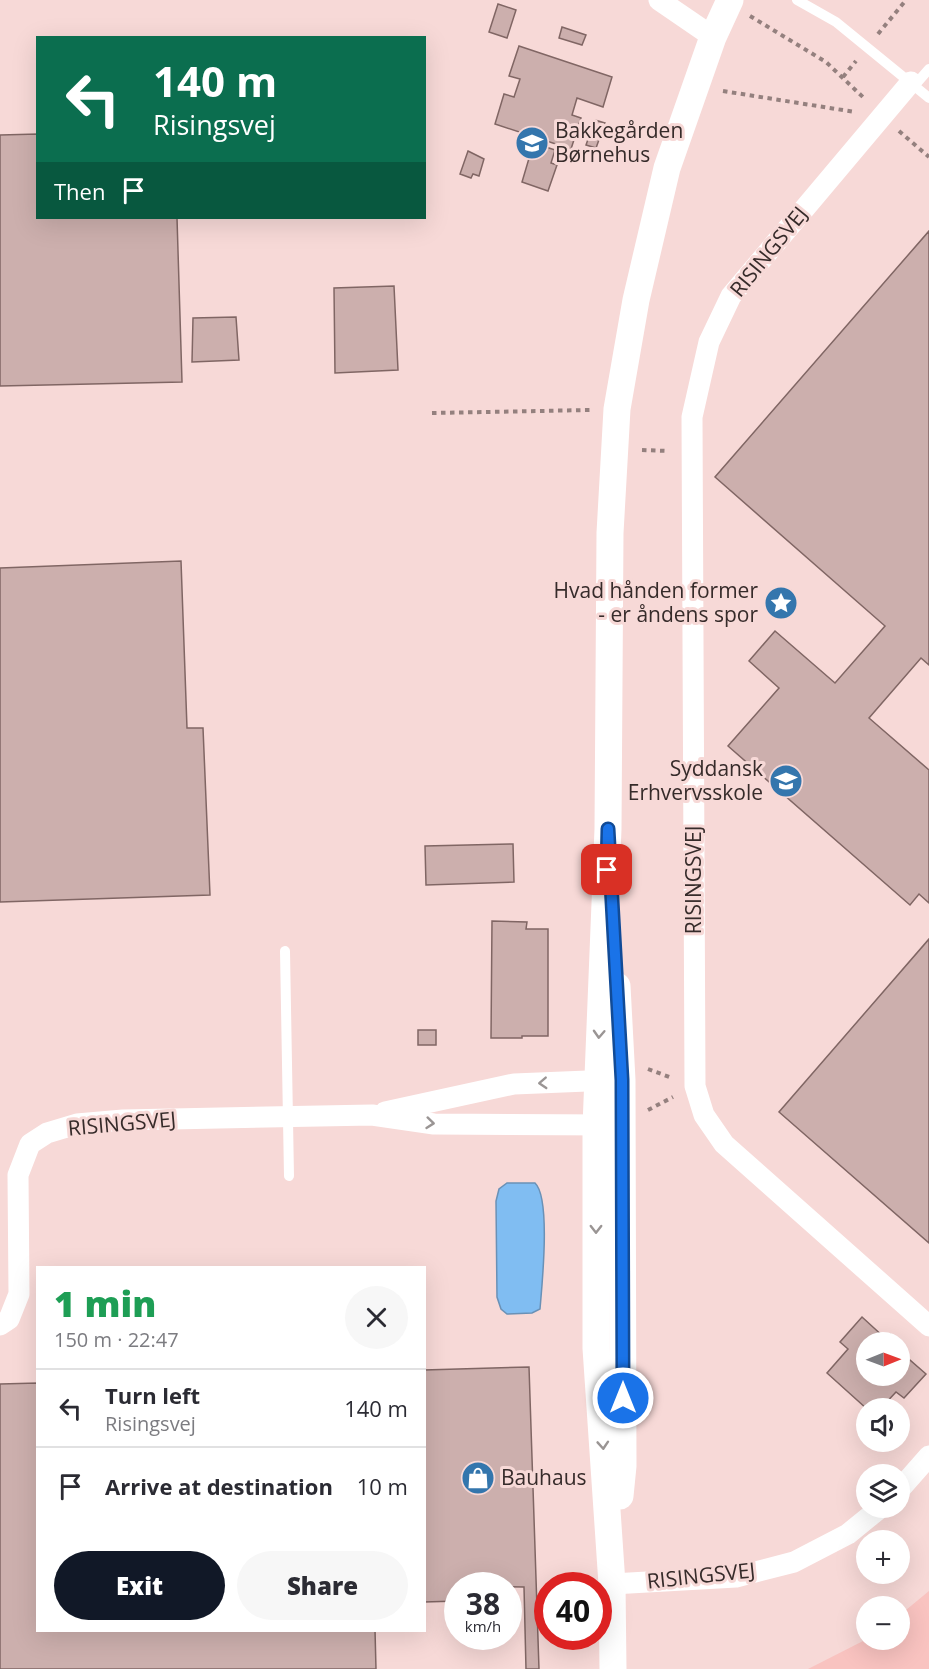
<!DOCTYPE html>
<meta charset="utf-8">
<style>
body{margin:0;font-family:"Open Sans",sans-serif;background:#f7f7f7;color:#2b2b33;height:100vh;display:flex;flex-direction:column;font-size:22px;white-space:nowrap}
*{box-sizing:border-box;margin:0}
p{font-size:20px;color:#7c7c81}
.icon{flex:none;width:33px;height:33px;fill:none;stroke:currentColor;stroke-width:2;stroke-linecap:round;stroke-linejoin:round}
.map{position:relative;flex:1;overflow:hidden}
.sheet{position:absolute;left:36px;top:1266px;width:390px;height:366px;display:flex;flex-direction:column;background:#fff;border-radius:0px;box-shadow:0 6px 24px #0002}
.sheet>*{flex:none}
.hud{position:absolute;left:36px;top:36px;width:390px;height:183px;border-radius:0px;box-shadow:0 6px 24px #0002;background:#0b6e4f;color:#fff;overflow:hidden}
.needle{width:39px;rotate:89deg}
.buttons{position:absolute;left:856px;top:1332px;display:grid;gap:12px}
.buttons a{display:grid;place-items:center;width:54px;height:54px;border-radius:50%;background:#fff;box-shadow:0 6px 24px #0002;font-size:30px}
.speed{position:absolute;left:444px;top:1572px;display:flex;gap:12px;font-size:30px;font-weight:700;text-align:center}
.speed>*{display:grid;place-content:center;width:78px;height:78px;border-radius:50%;background:#fff;box-shadow:0 6px 24px #0002;line-height:1}
.speed small{font-size:15px;font-weight:400}
.speed .limit{border:9px solid #d22;background:#fff;color:#111}
.pin{position:absolute;display:grid;place-items:center;width:51px;height:51px;color:#fff;margin:-26px;border-radius:12px;box-shadow:0 3px 9px #0006}
.me{position:absolute;width:66px;margin:-33px;rotate:0deg;stroke-linejoin:round;filter:drop-shadow(0 0 4px #0008)}
.turn{display:flex;align-items:center;gap:21px;height:126px;padding:0 18px;font-size:27px}
.turn .icon{width:78px;height:78px;stroke-width:2.5}
.turn b{display:block;font-size:42px;line-height:51px}
.then{display:flex;align-items:center;height:57px;padding:0 18px;background:#0003;gap:12px;font-size:22px}
.round{display:grid;place-items:center;flex:none;width:63px;height:63px;border-radius:32px;background:#f7f7f7}
.headline{display:flex;align-items:center;justify-content:space-between;height:102px;padding:0 18px}
h1{font-size:36px;font-weight:800;line-height:45px;color:#1e9e55}
.cta{display:flex;gap:12px;margin-top:auto;padding:12px 18px}
.cta a{flex:1;height:69px;border-radius:36px;background:#111827;color:#fff;font-size:24px;font-weight:800;line-height:69px;text-align:center}
.cta a+a{background:#f7f7f7;color:#2b2b33}
ul{padding:0;list-style:none}
li{display:flex;align-items:center;gap:18px;height:78px;padding:0 18px;border-top:2px solid #e1e1e2}
li div{flex:1}
li b{display:block;font-size:22px}
li em{font-style:normal}
.map>svg:first-child{display:block}
.green{fill:#f9c3c0}
.water{fill:#80bdf2;stroke:#6a91b6;stroke-width:1.5}
.building{fill:#ccafad;stroke:#806664;stroke-width:1.5}
.lines{fill:none;stroke-linecap:round;stroke-linejoin:round}
.path{stroke:#94807e;stroke-width:4;stroke-dasharray:4.5 4.5;stroke-linecap:butt}
.service{stroke:#fff;stroke-width:10}
.minor{stroke:#fff;stroke-width:21}
.tertiary{stroke:#fff;stroke-width:27}
.oneway{stroke:#9a9594}
.route-casing{stroke:#114b97;stroke-width:15}
.route{stroke:#1a73e8;stroke-width:10}
.labels{text-anchor:middle;stroke-width:6;stroke-linejoin:round;paint-order:stroke}
.poi-label{font-size:21px;fill:#362b2a;stroke:#f7d9d7;text-anchor:start}
.street-label{font-size:21px;fill:#362b2a;stroke:#f7d9d7}
</style>
<div class="map">
<svg width="929" height="1669" viewBox="0 0 929 1669">
<rect width="100%" height="100%" fill="#f7d9d7"/>
<polygon class="green" points="929,1591 929,1669 808,1669 867,1639 900,1640 900,1615"/>
<path class="water" d="M507,1183H535C551,1198 542,1285 540,1309L532,1313L507,1314L501,1309L497,1297L496,1201L499,1189Z"/>
<g class="building">
<polygon points="498,4 516,10 507,38 489,32"/>
<polygon points="562,27 586,35 582,45 559,38"/>
<polygon points="519,46 612,77 603,107 577,98 572,115 581,118 571,149 495,124 504,94 514,97 520,79 509,76"/>
<polygon points="595,120 605,123 596,148 586,145"/>
<polygon points="38,134 38,218 177,218 182,382 0,386 0,135"/>
<polygon points="540,145 555,150 551,163 557,165 548,191 522,182 530,155 536,157"/>
<polygon points="468,151 484,159 479,176 473,174 471,178 460,174"/>
<polygon points="929,231 929,665 921,658 869,718 929,770 929,903 919,894 910,905 728,746 779,688 749,661 775,631 835,683 885,626 715,477"/>
<polygon points="394,286 398,370 335,373 334,288"/>
<polygon points="236,317 239,360 192,362 193,318"/>
<polygon points="181,561 187,728 203,728 210,895 0,902 0,568"/>
<polygon points="513,844 514,882 426,885 425,846"/>
<polygon points="492,921 527,922 526,929 548,929 548,1036 522,1036 522,1038 491,1038"/>
<polygon points="929,939 929,1243 779,1112"/>
<rect x="418" y="1030" width="18" height="15"/>
<polygon points="862,1317 886,1339 890,1334 899,1342 867,1342 867,1376 900,1376 900,1343 905,1348 902,1353 926,1374 904,1398 896,1392 881,1408 867,1409 827,1373 848,1349 840,1342"/>
<polygon points="529,1367 539,1669 526,1669 524,1587 458,1586 458,1601 424,1602 424,1370"/>
<polygon points="38,1383 38,1630 375,1630 376,1669 0,1669 0,1384"/>
</g>
<g class="lines">
<g class="path">
<polyline points="750,16 826,62 865,99"/>
<polyline points="878,34 906,0"/>
<polyline points="843,77 856,61"/>
<polyline points="723,91 855,112"/>
<polyline points="899,131 929,157"/>
<polyline points="432,413 591,410"/>
<polyline points="642,450 668,451"/>
<polyline points="648,1069 672,1078"/>
<polyline points="648,1110 673,1097"/>
</g>
<g class="service">
<polyline points="797,0 836,22 929,98"/>
<polyline points="915,85 929,69"/>
<polyline points="285,951 289,1176"/>
</g>
<g class="minor">
<polyline points="659,0 713,37"/>
<polyline points="911,82 731,296 709,342 692,417 695,1086 704,1115 724,1144 929,1326"/>
<polyline points="385,1112 514,1084 612,1080"/>
<polyline points="0,1325 9,1319 19,1294 18,1175 30,1144 47,1133 77,1124 123,1120 372,1115 434,1124 611,1125"/>
<polyline points="900,1489 929,1456"/>
<polyline points="612,1584 736,1577 794,1562 848,1534 880,1508"/>
</g>
<g class="tertiary">
<polyline points="617,986 622,1080 623,1466 620,1496"/>
<polyline points="613,1669 612,1584 596,1348 596,1126 608,829 610,533 617,409 636,300 667,168 713,37 730,0"/>
</g>
</g>
<defs><path id="oneway-chevron" d="M-2-3.5L2.5 0L-2 3.5" fill="none" stroke-width="1.6" stroke-linecap="round" stroke-linejoin="round" transform="scale(1.5)"/></defs>
<g class="oneway">
<use href="#oneway-chevron" transform="translate(599 1034) rotate(93)"/>
<use href="#oneway-chevron" transform="translate(543 1083) rotate(177)"/>
<use href="#oneway-chevron" transform="translate(430 1123) rotate(6)"/>
<use href="#oneway-chevron" transform="translate(596 1229) rotate(90)"/>
<use href="#oneway-chevron" transform="translate(603 1445) rotate(86)"/>
</g>
<g class="lines">
<g class="route-casing">
<polyline id="route" points="607,870 608,829 622,1080 623,1398"/>
</g>
<use href="#route" class="route"/>
</g>
<defs>
<g id="school-disc" transform="scale(1.725)"><circle r="9.5" fill="#3476ad" stroke="#f7d9d7"/><path d="M0-5L7-2L0 1L-7-2ZM-4 1L0 2.5L4 1V4Q0 6-4 4Z" fill="#fff"/></g>
<g id="sight-disc" transform="scale(1.725)"><circle r="9.5" fill="#3476ad" stroke="#f7d9d7"/><path d="M0-6L1.8-2.2L6-1.7L2.9 1.2L3.7 5.4L0 3.3L-3.7 5.4L-2.9 1.2L-6-1.7L-1.8-2.2Z" fill="#fff"/></g>
<g id="university-disc" transform="scale(1.725)"><circle r="9.5" fill="#3476ad" stroke="#f7d9d7"/><path d="M0-5L7-2L0 1L-7-2ZM-4 1L0 2.5L4 1V4Q0 6-4 4Z" fill="#fff"/></g>
<g id="shop-disc" transform="scale(1.725)"><circle r="9.5" fill="#3476ad" stroke="#f7d9d7"/><path d="M-5-2.5h2.3a2.7 3.5 0 0 1 5.4 0H5L5.5 6h-11ZM-1.5-2.5h3a1.5 2.3 0 0 0-3 0Z" fill="#fff"/></g>
</defs>
<g fill-rule="evenodd">
<use href="#school-disc" x="532" y="143"/>
<use href="#sight-disc" x="781" y="603"/>
<use href="#university-disc" x="786" y="781"/>
<use href="#shop-disc" x="478" y="1478"/>
</g>
<g class="labels">
<g class="poi-label">
<text x="555" y="138">Bakkegården<tspan x="555" dy="24">Børnehus</tspan></text>
<text x="758" y="598" text-anchor="end">Hvad hånden former<tspan x="758" dy="24">- er åndens spor</tspan></text>
<text x="763" y="776" text-anchor="end">Syddansk<tspan x="763" dy="24">Erhvervsskole</tspan></text>
<text x="501" y="1485">Bauhaus</text>
</g>
<g class="street-label">
<text transform="translate(769 252) rotate(-51)" y="7">RISINGSVEJ</text>
<text transform="translate(694 880) rotate(-90)" y="7">RISINGSVEJ</text>
<text transform="translate(122 1124) rotate(-5)" y="7">RISINGSVEJ</text>
<text transform="translate(701 1576) rotate(-6)" y="7">RISINGSVEJ</text>
</g>
</g>
</svg>
<div class="buttons">
<a><svg class="needle" viewBox="-14 -14 28 28"><path d="M0-13l5 13h-10z" fill="#e53935"/><path d="M0 13l5-13h-10z" fill="#7c7c81"/></svg></a>
<a><svg class="icon" aria-label="sound" viewBox="0 0 24 24"><path d="M4 9h4l5-4v14l-5-4H4zM17 9q2 3 0 6"/></svg></a>
<a><svg class="icon" aria-label="layers" viewBox="0 0 24 24"><path d="M12 4l9 5-9 5-9-5zM3 14l9 5 9-5"/></svg></a>
<a>+</a>
<a>−</a>
</div>
<div class="speed"><div>38<small>km/h</small></div><div class="limit">40</div></div>
<div class="pin" style="left:607px;top:870px;background:#d93025"><svg class="icon" aria-label="arrive" viewBox="0 0 24 24"><path d="M6 21V4h12l-3 4 3 4H6"/></svg></div>
<svg class="me" style="left:623px;top:1398px" viewBox="-20 -20 40 40"><circle r="17" fill="#1a73e8" stroke="#fff" stroke-width="3"/><path d="M0-11L8 9 0 5-8 9z" fill="#fff"/></svg>
<div class="hud">
<div class="turn"><svg class="icon" aria-label="left" viewBox="0 0 24 24"><path d="M17 20v-9H6M10 6l-5 5 5 5"/></svg><div><b>140 m</b>Risingsvej</div></div>
<div class="then">Then<svg class="icon" aria-label="arrive" viewBox="0 0 24 24"><path d="M6 21V4h12l-3 4 3 4H6"/></svg></div>
</div>
<section class="sheet">
<div class="headline"><div><h1>1 min</h1><p>150 m · 22:47</p></div><a class="round"><svg class="icon" aria-label="close" viewBox="0 0 24 24"><path d="M6 6l12 12M18 6L6 18"/></svg></a></div>
<ul>
<li><svg class="icon" aria-label="left" viewBox="0 0 24 24"><path d="M17 20v-9H6M10 6l-5 5 5 5"/></svg><div><b>Turn left</b><p>Risingsvej</p></div><em>140 m</em></li>
<li><svg class="icon" aria-label="arrive" viewBox="0 0 24 24"><path d="M6 21V4h12l-3 4 3 4H6"/></svg><div><b>Arrive at destination</b></div><em>10 m</em></li>
</ul>
<div class="cta"><a>Exit</a><a>Share</a></div>
</section>
</div>
